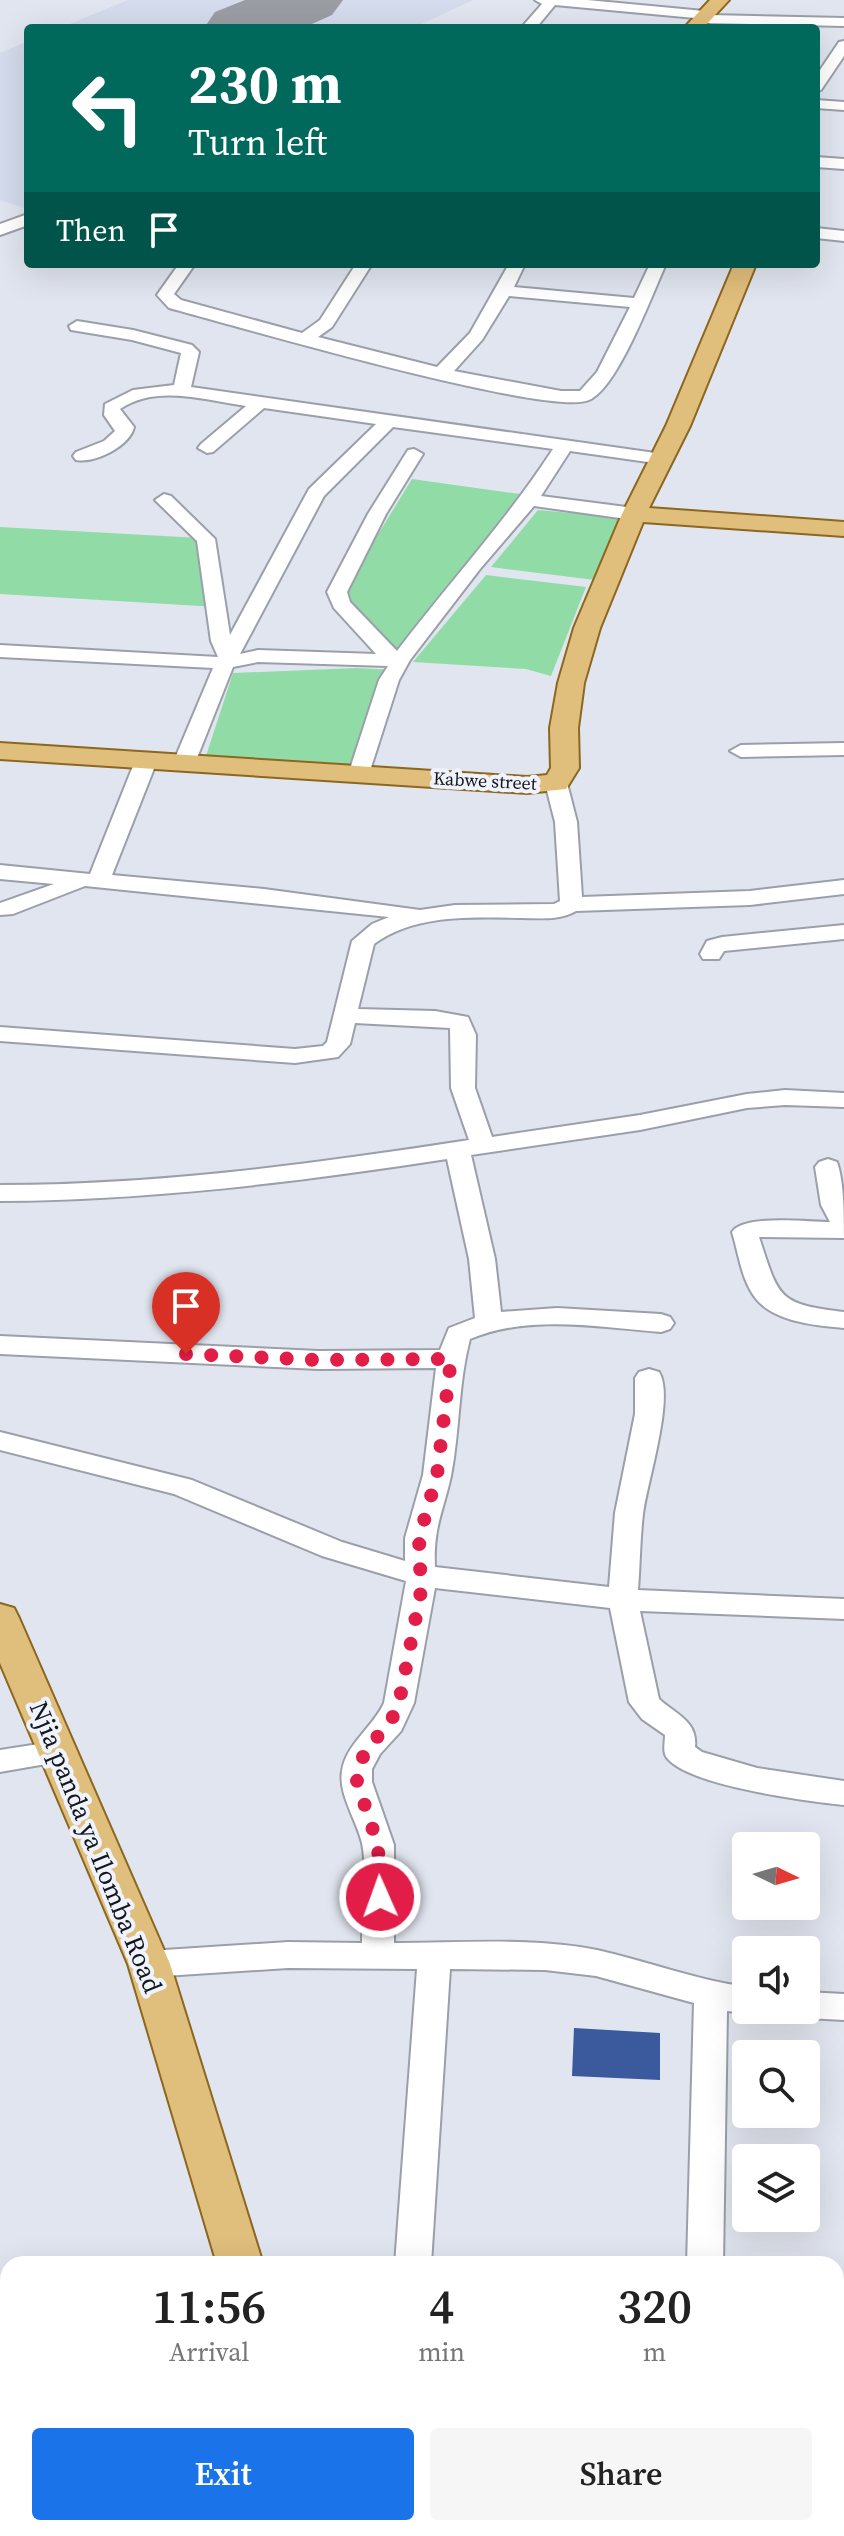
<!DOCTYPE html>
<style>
body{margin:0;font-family:"Source Serif 4",serif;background:#f6f6f6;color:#222;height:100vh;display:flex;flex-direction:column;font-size:30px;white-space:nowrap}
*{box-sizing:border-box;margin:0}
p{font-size:26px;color:#767676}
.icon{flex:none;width:44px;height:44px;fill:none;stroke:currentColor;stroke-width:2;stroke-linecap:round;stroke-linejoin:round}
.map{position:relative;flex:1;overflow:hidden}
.panel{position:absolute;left:0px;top:2256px;width:844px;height:280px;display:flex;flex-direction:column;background:#fff;border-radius:24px 24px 0 0;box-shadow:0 8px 32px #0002}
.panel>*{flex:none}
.guide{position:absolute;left:24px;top:24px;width:796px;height:244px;border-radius:8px;box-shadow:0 8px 32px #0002;background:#00695c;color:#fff;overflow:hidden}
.needle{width:52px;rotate:95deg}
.controls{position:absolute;left:732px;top:1832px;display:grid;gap:16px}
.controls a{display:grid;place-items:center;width:88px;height:88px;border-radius:8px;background:#fff;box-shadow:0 8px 32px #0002;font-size:40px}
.pin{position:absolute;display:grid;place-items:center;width:68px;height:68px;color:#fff;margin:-82px -34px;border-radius:50% 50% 50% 0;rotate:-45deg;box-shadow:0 0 8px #0007}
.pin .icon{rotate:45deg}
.me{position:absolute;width:88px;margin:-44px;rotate:358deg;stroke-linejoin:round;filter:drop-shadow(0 0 6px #0008)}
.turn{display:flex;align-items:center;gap:28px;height:168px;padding:0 32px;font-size:36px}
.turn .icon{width:104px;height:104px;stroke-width:2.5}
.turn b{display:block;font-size:56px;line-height:68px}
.then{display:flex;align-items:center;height:76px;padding:0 32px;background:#0003;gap:16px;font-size:30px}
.eta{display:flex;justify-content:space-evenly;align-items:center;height:136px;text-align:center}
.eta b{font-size:48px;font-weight:600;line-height:56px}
.button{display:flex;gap:16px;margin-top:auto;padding:16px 32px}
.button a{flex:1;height:92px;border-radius:8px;background:#1a73e8;color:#fff;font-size:32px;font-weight:600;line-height:92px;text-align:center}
.button a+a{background:#f6f6f6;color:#222}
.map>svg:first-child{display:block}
.built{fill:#d3dbec}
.green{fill:#91dca6}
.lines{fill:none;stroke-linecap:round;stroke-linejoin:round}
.runway{fill:#9a9da4;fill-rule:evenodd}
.building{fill:#3b599d}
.minor-casing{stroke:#9b9fa9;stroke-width:4}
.major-casing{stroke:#8c6720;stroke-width:4}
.minor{fill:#fff;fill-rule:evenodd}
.major{fill:#e0be7c;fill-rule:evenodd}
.route{stroke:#e11d48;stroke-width:14;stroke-dasharray:0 25.2}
.labels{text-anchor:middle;stroke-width:8;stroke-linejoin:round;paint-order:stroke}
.far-street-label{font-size:18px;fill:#141619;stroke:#eef3fd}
.near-street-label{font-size:26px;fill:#141619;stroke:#eef3fd}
</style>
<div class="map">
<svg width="844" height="2536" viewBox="0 0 844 2536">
<rect width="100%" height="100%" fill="#e1e5ef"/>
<g class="built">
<polygon points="128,0 473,0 413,28 60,28"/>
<polygon points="28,41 28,207 24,208 0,200 0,53"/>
</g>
<g class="green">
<polygon points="412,479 527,495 395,655 337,601"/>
<polygon points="538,510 626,518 595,580 491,567"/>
<polygon points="0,527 200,538 217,607 0,594"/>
<polygon points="486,575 586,587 551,676 526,669 413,662"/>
<polygon points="357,668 394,670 372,768 205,759 233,673"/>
</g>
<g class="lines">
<polygon class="runway" points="245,0 343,0 332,15 303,28 204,28 215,12"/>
</g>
<polygon class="building" points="574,2028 660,2033 660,2080 572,2076"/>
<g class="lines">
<g class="minor-casing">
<g id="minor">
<polygon points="535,0 587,0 704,11 711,15 844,18 844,26 701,23 695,18 555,5 536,28 521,28 542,4"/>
<polygon points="844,41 844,56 821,90 816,91 816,76 839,42"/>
<polygon points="816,100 844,102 844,110 816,108"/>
<polygon points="816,157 844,159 844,169 816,167"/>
<polygon points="28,214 28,225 0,235 0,224"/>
<polygon points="816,228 844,231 844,241 816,238"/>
<path d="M179,264H195L174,294L181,300L302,333L320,320L356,264H372L332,327L318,337L437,367L470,333L509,264H525L514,287L634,298L650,264H666C652,294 618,388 589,400C549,418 230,324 169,308L157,295ZM509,296L630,307L597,372L580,391H561L454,371L482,340Z"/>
<path d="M77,321L133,330L192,345L199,352L191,387L662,454L671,459L662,464L570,451L541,496L634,508L643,514L634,520L534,506L480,569L410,660L399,680L367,780L359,781L348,775L379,680L388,666L258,662L233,667L195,763L184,769L173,763L213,668L0,657V645L218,657L211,641L197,541L155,500L164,494L171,496L215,539L230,635L309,489L376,424L264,408L213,452L207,453L198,448L201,444L246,406C206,400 156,384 120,409L134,427C130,446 94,464 76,460L73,456L76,452L104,441L115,431L104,415L105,404L133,390L174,385L181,353L132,340L71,330L69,326ZM393,427L553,449C507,520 449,583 397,651L350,602L347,592L386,514L423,454L414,449L408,450L368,514L327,592L334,608L376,654L258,650L240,654L324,496Z"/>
<polygon points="844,743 844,755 741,757 730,751 741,745"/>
<path d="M146,755L157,761L112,875L264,889L420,910L455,905L554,904L560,901L555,822L545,783L556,777L567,783L577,822L582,897L750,891L844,880V894L750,905L576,911C559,921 540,918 520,918C471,917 415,914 374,944L358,1009L435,1011L468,1017L476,1035L475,1088L492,1137L640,1115L747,1094L785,1090L844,1093V1107L785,1105L747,1108L640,1130L471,1155L495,1259L501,1312L557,1308L661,1314L670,1317L674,1323L670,1329L661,1332C599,1327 529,1314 470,1339C458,1384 460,1430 451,1476C443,1512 433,1528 435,1567L609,1587L615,1513L635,1414V1378L639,1372L649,1369L659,1372C675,1397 647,1482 643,1514C640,1539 640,1565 638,1590L844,1599V1619L640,1611L659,1699C675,1714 698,1721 695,1747L702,1752L757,1768L844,1781V1805C807,1801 691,1786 668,1759C662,1753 665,1744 665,1735L642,1719L629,1702L610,1608L435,1588L414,1703L401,1731L380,1754L372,1769V1782L394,1845V1943C460,1943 532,1937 597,1950C647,1961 695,1980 746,1987V2010H756L746,2013L727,2011L723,2264H687L694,2003L596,1976L545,1970L450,1969L431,2264H395L417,1969L288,1968L149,1977L137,1973L133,1964L137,1955L149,1951L288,1942L362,1943C362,1913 368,1871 362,1843C357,1821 338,1794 342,1771C346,1744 373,1727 384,1703L406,1581L322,1556L174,1494L0,1450V1432L192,1480L342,1542L405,1561V1538L423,1475L436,1368L319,1369L0,1354V1336L319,1351L440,1350L449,1328L475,1318L469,1259L447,1159C298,1182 151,1200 0,1201V1185C158,1185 313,1164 469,1140L451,1088L450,1028L355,1023L350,1044L338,1057L295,1063L0,1041V1027L295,1049L323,1046L327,1042L352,941L372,924L389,917L85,886L13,914L0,915V903L54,884L0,879V865L90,874L135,761Z"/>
<polygon points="844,925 844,939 724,951 719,959 703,959 700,954 707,941 722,937"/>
<path d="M828,1159L837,1162C844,1182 844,1215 844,1238L759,1237C779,1298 777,1304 844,1312V1328C814,1325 769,1322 752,1293C741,1276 738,1251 732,1232C744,1214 808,1222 830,1222L821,1205L815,1167L819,1162Z"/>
<polygon points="58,1741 69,1744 73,1752 69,1760 0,1772 0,1750"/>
<polygon points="806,1992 844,1994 844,2020 806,2018 794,2014 792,2010 806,2010"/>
<rect x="836" y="2452" width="8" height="34"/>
<polygon points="261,2528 324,2528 320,2536 258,2536"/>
<polygon points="690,2528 728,2528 727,2536 689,2536"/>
</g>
</g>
<g class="major-casing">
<g id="major">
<polygon points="710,0 729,0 703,28 684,28"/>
<polygon points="734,264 756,264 690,426 649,508 844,522 844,536 643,522 600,628 584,683 578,728 579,768 566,789 527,793 0,759 0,743 527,777 547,775 551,768 550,728 558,683 574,628 622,514 666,426"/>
<polygon points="0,1604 14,1608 19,1618 170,1964 263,2264 217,2264 128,1964 0,1663"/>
<polygon points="291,2528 341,2528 343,2536 293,2536"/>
</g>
</g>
<use href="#minor" class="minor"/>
<use href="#major" class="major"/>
</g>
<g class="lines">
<polyline class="route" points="186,1354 319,1360 451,1359 437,1475 419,1538 421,1591 399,1703 390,1723 368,1747 357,1769 357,1782 378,1845 380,1897"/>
</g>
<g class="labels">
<g class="far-street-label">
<text transform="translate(485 781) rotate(3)" y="6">Kabwe street</text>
</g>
<g class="near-street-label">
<text transform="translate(96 1847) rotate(68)" y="9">Njia panda ya Ilomba Road</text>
</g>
</g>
</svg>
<div class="controls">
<a><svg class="needle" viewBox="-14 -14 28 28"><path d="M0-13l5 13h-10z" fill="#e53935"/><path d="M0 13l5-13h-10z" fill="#767676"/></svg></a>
<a><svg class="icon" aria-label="sound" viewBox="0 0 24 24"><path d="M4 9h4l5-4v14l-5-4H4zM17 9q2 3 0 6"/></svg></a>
<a><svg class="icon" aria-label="search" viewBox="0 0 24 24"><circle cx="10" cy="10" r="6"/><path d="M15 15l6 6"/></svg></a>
<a><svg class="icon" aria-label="layers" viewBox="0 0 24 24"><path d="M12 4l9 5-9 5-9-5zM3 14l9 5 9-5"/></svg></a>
</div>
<div class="pin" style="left:186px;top:1354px;background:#d93025"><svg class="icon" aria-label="arrive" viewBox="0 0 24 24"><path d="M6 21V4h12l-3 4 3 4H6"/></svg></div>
<svg class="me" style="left:380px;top:1897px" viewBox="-20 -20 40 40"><circle r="17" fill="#e11d48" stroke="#fff" stroke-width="3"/><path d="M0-11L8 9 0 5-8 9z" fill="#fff"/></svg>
<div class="guide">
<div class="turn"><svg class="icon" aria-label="left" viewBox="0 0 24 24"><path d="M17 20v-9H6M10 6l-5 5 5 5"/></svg><div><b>230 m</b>Turn left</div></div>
<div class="then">Then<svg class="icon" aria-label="arrive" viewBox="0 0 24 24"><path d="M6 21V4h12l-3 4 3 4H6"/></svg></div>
</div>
<section class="panel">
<div class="eta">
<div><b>11:56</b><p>Arrival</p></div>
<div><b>4</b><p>min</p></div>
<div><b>320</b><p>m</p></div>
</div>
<div class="button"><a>Exit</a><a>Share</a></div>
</section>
</div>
